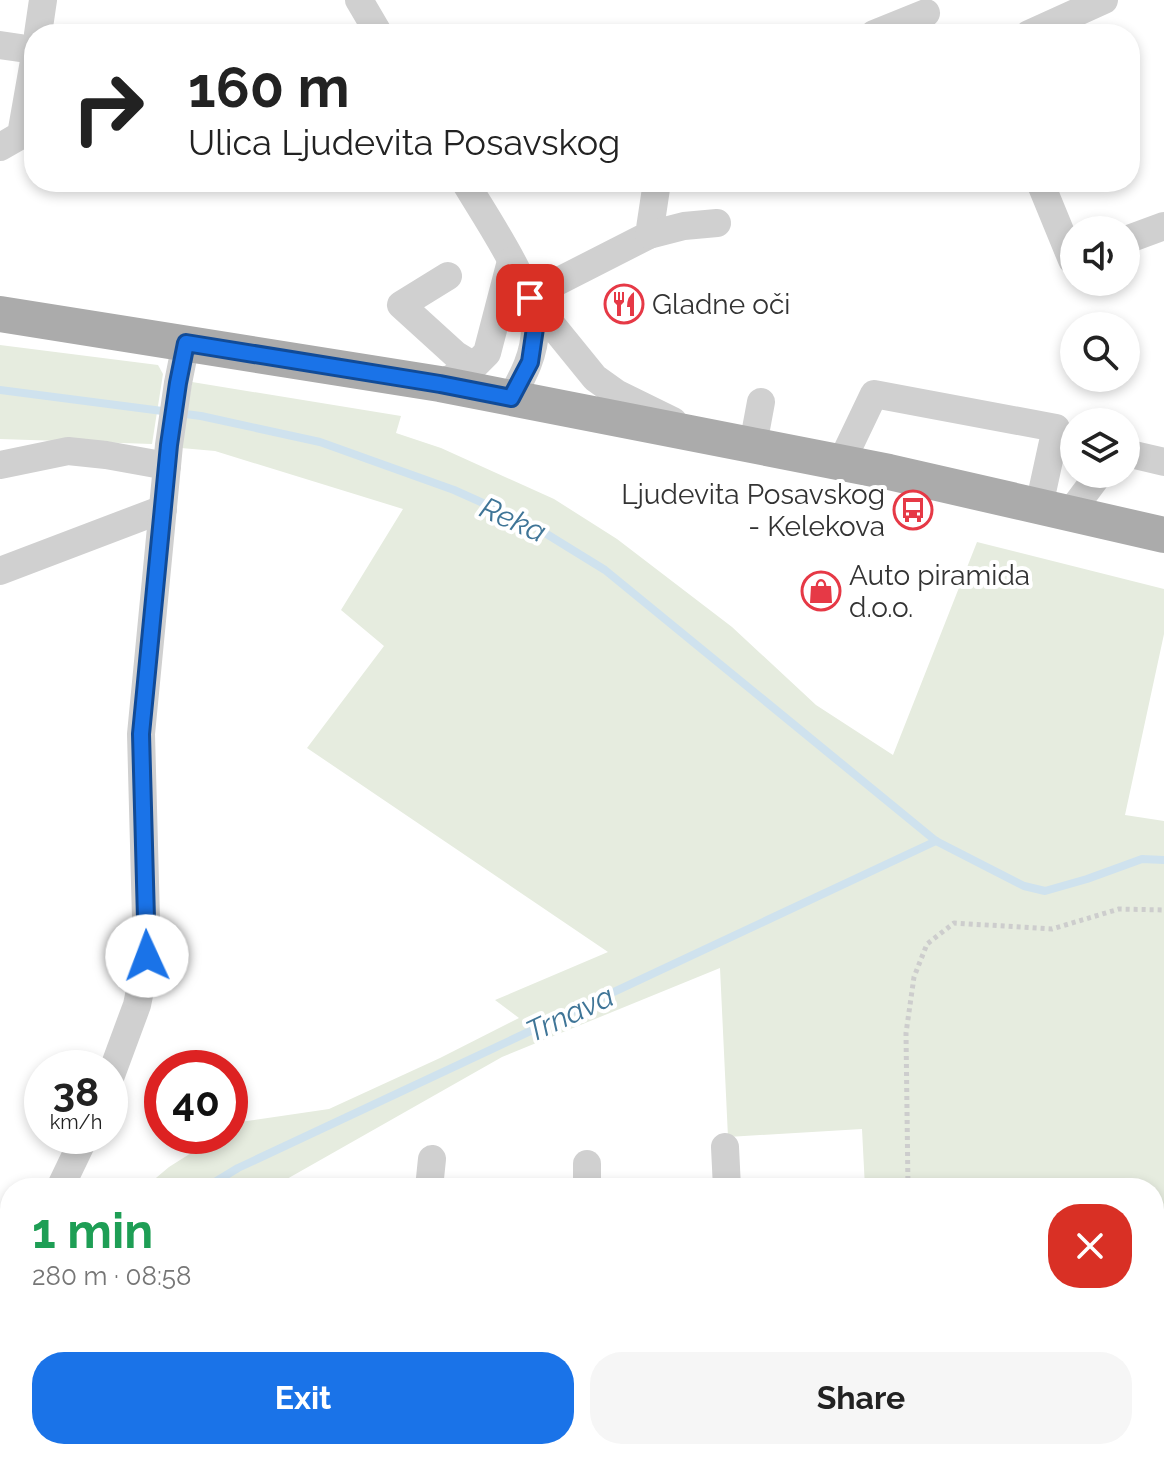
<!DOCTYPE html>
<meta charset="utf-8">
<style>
body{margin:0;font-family:Raleway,sans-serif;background:#f6f6f6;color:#222;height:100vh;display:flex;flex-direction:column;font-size:30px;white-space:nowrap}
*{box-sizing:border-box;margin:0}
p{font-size:26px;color:#767676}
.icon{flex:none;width:44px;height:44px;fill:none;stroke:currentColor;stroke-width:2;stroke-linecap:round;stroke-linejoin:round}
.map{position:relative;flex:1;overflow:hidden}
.drawer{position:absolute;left:0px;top:1178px;width:1164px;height:282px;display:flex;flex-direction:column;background:#fff;border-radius:32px 32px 0 0;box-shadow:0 4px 12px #0003}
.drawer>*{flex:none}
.hud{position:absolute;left:24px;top:24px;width:1116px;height:168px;border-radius:32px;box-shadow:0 4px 12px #0003;background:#fff;color:#222;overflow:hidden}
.controls{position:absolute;left:1060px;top:216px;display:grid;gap:16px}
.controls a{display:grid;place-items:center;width:80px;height:80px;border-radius:50%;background:#fff;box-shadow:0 4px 12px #0003;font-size:40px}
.speed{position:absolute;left:24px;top:1050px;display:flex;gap:16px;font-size:40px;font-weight:700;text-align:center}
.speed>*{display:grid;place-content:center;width:104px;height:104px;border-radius:50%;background:#fff;box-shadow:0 4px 12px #0003;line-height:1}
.speed small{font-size:20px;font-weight:400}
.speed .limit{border:12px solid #d22;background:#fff;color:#111}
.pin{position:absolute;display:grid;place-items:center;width:68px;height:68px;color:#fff;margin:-34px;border-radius:16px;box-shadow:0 4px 12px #0006}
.me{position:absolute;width:88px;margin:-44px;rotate:358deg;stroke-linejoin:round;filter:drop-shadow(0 0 6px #0008)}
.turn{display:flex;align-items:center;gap:28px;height:168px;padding:0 32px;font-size:36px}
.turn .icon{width:104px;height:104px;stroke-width:2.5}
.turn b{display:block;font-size:56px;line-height:68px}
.round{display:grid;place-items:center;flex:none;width:84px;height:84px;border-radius:32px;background:#f6f6f6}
.summary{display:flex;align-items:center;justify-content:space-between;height:136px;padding:0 32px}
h1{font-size:48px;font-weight:700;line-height:60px;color:#1e9e55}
.cta{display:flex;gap:16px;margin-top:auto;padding:16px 32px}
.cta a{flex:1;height:92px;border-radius:32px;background:#1a73e8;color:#fff;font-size:32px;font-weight:700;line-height:92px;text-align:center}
.cta a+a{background:#f6f6f6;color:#222}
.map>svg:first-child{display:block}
.green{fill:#e6ecdf}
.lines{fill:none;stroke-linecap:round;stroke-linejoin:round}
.stream{stroke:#cfe2ee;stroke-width:8}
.path{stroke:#cdcdcd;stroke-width:5;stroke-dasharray:4 4;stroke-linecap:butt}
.minor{stroke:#d0d0d0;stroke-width:28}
.major{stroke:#ababab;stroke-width:36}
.route-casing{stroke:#114b97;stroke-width:20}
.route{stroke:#1a73e8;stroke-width:14}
.labels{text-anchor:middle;stroke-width:8;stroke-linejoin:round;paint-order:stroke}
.poi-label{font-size:28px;fill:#333;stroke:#fff;text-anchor:start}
.water-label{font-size:30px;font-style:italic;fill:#3f7597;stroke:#fff}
</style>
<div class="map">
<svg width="1164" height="1459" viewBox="0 0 1164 1459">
<rect width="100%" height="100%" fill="#fff"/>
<g class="green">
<polygon points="0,345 158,365 163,374 152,444 0,439"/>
<polygon points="192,382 401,416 396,433 441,448 554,499 617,539 732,627 816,705 893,755 977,542 1164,589 1164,634 1125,815 1164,821 1164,1408 1154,1408 1154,1188 865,1188 862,1129 728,1137 720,968 502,1057 271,1188 144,1188 169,1167 218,1136 230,1136 230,1128 240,1122 329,1109 440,1058 519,1018 495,1000 608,952 307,748 384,646 341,610 403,509 215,451 181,448"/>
<polygon points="0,1340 10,1348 10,1450 105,1450 109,1459 0,1459"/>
</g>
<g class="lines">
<g class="stream">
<polyline points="0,390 201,416 320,442 454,490 532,525 605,570 936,841 1024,886 1045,891 1087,879 1142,859 1164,860"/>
<polyline points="205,1188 238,1168 936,841"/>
<polyline points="0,1393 10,1377"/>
</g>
<g class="path">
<polyline points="908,1188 906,1033 914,977 927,944 954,923 1052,929 1119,909 1164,910"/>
<polyline points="6,1459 10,1450"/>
</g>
<g class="minor">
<polyline points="359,0 379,34"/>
<polyline points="38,34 43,0"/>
<polyline points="874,34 926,13"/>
<polyline points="1029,34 1104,0"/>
<polyline points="0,45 34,50"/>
<polyline points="0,147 21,135 34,61"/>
<path d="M465,182C486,218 535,288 535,328C535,354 523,376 511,398"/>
<polyline points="657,182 649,235 543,289 530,298 595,378 616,393 673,421"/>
<polyline points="1040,182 1072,260 1074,259"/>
<polyline points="649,235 684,226 717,223"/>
<polyline points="1126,240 1164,226"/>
<polyline points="448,276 401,305 456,355 474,366"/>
<polyline points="440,384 474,366 487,353 511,261"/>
<polyline points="753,445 761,402"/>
<polyline points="1126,453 1164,462"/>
<polyline points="841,463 874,394 1056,428 1039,506"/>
<polyline points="0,465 68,451 106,455 167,466"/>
<polyline points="1070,513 1099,474"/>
<polyline points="0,571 163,509"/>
<polyline points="110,1078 137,1005 147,956 141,734 169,445 178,383 186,343"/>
<polyline points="725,1147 727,1188"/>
<polyline points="587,1164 587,1188"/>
<polyline points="60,1188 85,1136"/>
<polyline points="429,1188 432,1159"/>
<polyline points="0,1273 10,1261"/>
<polyline points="0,1319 10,1330"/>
<polyline points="1154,1416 1164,1415"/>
<polyline points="122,1450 126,1459"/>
<polyline points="878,1450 884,1459"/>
</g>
<polyline class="major" points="0,314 440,384 889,472 1164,535"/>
</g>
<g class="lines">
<g class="route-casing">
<polyline id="route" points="147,956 141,734 169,445 178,383 186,343 440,384 511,398 530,362 535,328 530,298"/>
</g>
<use href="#route" class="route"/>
</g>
<defs>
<g id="restaurant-ring" transform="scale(2)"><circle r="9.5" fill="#fff" stroke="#e63946" stroke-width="1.5"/><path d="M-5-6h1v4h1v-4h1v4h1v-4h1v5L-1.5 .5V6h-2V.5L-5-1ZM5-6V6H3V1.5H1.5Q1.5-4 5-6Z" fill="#e63946"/></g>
<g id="bus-ring" transform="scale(2)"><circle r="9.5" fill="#fff" stroke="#e63946" stroke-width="1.5"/><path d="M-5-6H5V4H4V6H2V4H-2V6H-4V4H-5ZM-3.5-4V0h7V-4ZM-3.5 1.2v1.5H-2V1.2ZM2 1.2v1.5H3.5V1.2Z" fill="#e63946"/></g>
<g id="shop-ring" transform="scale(2)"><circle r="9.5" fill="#fff" stroke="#e63946" stroke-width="1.5"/><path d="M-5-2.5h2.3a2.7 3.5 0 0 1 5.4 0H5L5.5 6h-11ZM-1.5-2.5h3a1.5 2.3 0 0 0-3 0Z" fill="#e63946"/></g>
</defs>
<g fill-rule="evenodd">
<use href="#restaurant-ring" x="624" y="304"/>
<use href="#bus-ring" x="913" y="510"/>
<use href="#shop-ring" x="821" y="591"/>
</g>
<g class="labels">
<g class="poi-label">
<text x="652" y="314">Gladne oči</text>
<text x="885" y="504" text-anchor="end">Ljudevita Posavskog<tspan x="885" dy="32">- Kelekova</tspan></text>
<text x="849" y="585">Auto piramida<tspan x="849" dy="32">d.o.o.</tspan></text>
</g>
<g class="water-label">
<text transform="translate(513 520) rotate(24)" y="10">Reka</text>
<text transform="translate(570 1014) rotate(-25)" y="10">Trnava</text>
</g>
</g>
</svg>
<div class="controls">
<a><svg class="icon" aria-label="sound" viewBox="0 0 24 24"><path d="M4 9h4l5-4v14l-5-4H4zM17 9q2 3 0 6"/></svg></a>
<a><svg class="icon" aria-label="search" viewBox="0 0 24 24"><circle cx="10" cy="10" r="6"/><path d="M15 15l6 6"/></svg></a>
<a><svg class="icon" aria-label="layers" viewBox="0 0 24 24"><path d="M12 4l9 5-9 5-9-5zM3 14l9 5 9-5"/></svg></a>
</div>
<div class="speed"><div>38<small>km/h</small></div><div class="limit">40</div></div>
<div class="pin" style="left:530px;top:298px;background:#d93025"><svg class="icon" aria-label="arrive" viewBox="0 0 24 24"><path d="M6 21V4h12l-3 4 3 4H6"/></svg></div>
<svg class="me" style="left:147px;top:956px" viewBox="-20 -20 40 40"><circle r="19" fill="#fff"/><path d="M0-13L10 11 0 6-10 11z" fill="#1a73e8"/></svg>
<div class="hud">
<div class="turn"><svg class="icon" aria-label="right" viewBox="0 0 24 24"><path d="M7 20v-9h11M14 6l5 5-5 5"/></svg><div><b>160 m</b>Ulica Ljudevita Posavskog</div></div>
</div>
<section class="drawer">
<div class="summary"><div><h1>1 min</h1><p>280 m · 08:58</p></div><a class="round" style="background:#d93025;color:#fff"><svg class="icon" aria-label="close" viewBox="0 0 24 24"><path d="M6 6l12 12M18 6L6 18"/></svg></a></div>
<div class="cta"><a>Exit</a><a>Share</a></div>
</section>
</div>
